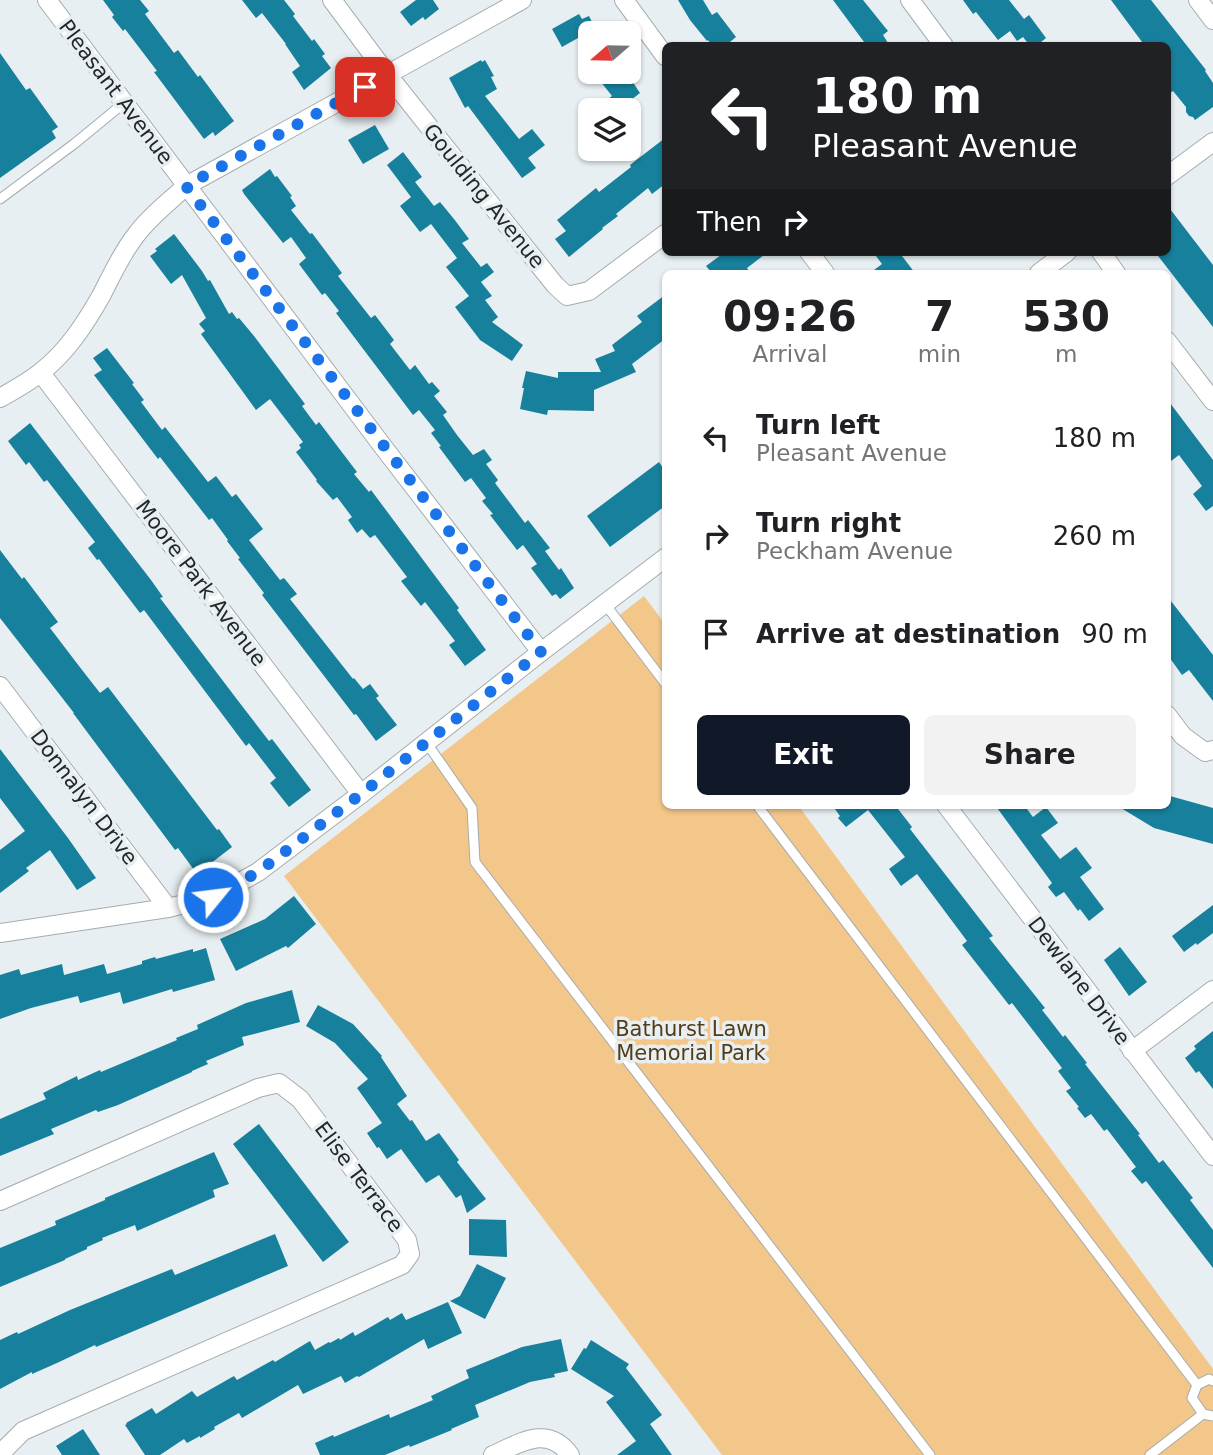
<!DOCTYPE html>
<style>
body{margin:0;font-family:"DejaVu Sans",sans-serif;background:#f2f2f2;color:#202124;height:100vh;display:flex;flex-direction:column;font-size:26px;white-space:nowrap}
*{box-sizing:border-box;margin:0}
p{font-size:23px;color:#757577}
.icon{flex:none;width:38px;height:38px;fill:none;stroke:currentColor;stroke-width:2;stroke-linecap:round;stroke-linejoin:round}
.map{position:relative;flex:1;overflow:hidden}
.panel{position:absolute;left:662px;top:270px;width:509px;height:539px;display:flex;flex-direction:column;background:#fff;border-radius:10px;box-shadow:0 2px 5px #0004}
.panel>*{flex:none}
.banner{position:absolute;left:662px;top:42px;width:509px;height:214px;border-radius:10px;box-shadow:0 2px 5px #0004;background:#202124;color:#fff;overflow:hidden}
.needle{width:46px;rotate:250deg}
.buttons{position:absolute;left:578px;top:21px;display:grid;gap:14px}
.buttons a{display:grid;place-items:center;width:63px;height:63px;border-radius:10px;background:#fff;box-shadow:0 2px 5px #0004;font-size:35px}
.pin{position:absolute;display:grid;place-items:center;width:60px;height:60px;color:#fff;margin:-30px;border-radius:14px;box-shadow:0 4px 10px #0006}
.me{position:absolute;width:77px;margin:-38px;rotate:61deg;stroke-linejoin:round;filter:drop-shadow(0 0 5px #0008)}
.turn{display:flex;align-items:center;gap:24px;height:147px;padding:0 35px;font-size:32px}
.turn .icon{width:91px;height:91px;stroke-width:2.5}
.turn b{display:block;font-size:49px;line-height:60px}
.then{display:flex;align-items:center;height:66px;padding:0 35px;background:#0003;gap:14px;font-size:26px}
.eta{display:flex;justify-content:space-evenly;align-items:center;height:119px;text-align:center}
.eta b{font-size:42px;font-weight:600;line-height:49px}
.cta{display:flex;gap:14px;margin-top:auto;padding:14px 35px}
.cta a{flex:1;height:80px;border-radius:10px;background:#111827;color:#fff;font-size:28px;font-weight:600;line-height:80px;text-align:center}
.cta a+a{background:#f2f2f2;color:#202124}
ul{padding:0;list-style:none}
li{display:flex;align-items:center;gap:21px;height:98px;padding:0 35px}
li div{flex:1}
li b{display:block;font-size:26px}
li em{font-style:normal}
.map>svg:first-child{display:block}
.green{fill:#f3c68a}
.building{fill:#17809d}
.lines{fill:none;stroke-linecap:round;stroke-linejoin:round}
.service-casing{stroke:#a5acaf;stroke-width:11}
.minor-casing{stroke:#a5acaf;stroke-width:20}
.service{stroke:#fff;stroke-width:9}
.minor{stroke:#fff;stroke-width:18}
.route{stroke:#1a73e8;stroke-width:12;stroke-dasharray:0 21.6}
.labels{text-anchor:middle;stroke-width:7;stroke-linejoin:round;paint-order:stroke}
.street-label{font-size:21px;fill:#242728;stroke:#e7eff2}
.park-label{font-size:21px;fill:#543c18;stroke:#e7eff2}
</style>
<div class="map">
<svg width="1213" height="1455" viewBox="0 0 1213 1455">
<rect width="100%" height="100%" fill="#e7eff2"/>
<polygon class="green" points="644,596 665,624 665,805 798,805 1213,1369 1213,1455 722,1455 284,876"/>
<g class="building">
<polygon points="103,0 140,0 149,11 145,14 174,53 178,50 198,77 200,75 234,121 215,136 213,132 204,139 154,72 157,71 125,29 123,31 112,17 114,15"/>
<polygon points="242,0 284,0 295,14 293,16 312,41 314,39 325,54 322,56 331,68 304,90 292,72 300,66 285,44 286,44 262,13 256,18"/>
<polygon points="416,0 433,0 439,9 425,20 423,17 411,26 400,12"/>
<polygon points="678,0 703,0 712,15 717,12 736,37 725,46 712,46 708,40 707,41 690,20"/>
<polygon points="833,0 863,0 888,31 883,35 890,46 867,46"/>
<polygon points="963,0 1009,0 1024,19 1029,15 1046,38 1036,46 1030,46 1023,37 1017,41 1010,31 998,40 976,12 973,14"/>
<polygon points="1111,0 1151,0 1206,70 1205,71 1213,83 1213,107 1195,120 1193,117 1189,116 1186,112 1186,107 1173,91 1167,95 1167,46 1145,46"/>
<polygon points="579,14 582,19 589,16 597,32 590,33 590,53 578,38 562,47 552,29"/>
<polygon points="0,53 26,90 30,88 58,127 52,131 56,138 0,178"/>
<polygon points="481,60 482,62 485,60 494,76 491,77 497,89 485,96 519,139 532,129 545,145 528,158 536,168 522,178 468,106 465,108 449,78"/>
<polygon points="593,72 626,72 640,93 618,110 612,110 605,101 612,96"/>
<polygon points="375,125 389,149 363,164 348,140"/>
<polygon points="665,138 665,184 652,194 648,188 616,214 618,216 602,228 603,229 569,257 555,239 566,231 557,220 596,188 599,192 631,167 630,165"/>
<polygon points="403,152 422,177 415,182 434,206 440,202 454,219 469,239 462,243 481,267 487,263 494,272 481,282 492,296 485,300 498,317 492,322 523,345 512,361 480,340 455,307 469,296 446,267 457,258 431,224 420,232 400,206 411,197 387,165"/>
<polygon points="270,169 275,177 277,176 292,196 290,197 296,206 291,210 310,234 312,233 342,273 338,276 371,318 375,315 394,340 390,344 410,370 415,365 429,384 432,382 440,391 434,396 447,412 443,415 457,435 473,455 484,449 492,460 486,464 498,480 495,483 525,523 528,520 550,548 545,551 559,570 561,568 574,588 560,599 556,594 552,596 531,568 537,564 523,545 517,550 490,515 493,514 482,501 486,498 471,478 465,482 439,447 441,446 431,433 435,430 419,410 413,415 336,313 339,311 325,293 322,295 299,264 306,258 291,237 283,243 244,194 242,190"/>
<polygon points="1167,205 1213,265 1213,327 1155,252 1167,252"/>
<polygon points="174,234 202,271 208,281 210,280 229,314 232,312 237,319 239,318 254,336 305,404 302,406 316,425 319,422 357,472 354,474 369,492 371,490 459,608 457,610 486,650 465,666 449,645 455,641 425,602 421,606 401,581 407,577 375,535 370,538 362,529 357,533 348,520 352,517 337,497 333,500 316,481 317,480 296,452 301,448 299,445 303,442 270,399 256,410 201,334 205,331 199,324 206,318 182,275 171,284 150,256 157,251 155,249"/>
<polygon points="725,252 768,252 747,268 750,273 712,273 706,266"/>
<polygon points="873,252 899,252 915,273 870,273 882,264"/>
<polygon points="665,295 665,339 632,364 636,372 594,390 594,411 548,410 547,415 520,409 524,388 522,388 526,371 558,378 558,372 601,372 595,359 615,351 612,345 642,322 637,316"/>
<polygon points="107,348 134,383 132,384 144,400 141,402 162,430 165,427 208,482 216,476 232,497 236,494 263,529 249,540 280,580 284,578 297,594 290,599 353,679 354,678 363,689 370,684 379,696 376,698 397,725 376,741 356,714 354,715 262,595 264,593 238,559 240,558 227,541 228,540 212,518 209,520 160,457 158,459 94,375 102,370 93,358"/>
<polygon points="1167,399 1213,460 1213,506 1206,511 1193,494 1202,486 1179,455 1167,464"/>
<polygon points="30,423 151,580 163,597 160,598 239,702 269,741 272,739 311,790 289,807 270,783 276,778 249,743 246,746 144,610 140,613 99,559 97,560 88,548 95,542 47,480 44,482 29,462 26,465 8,441"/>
<polygon points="659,462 665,471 665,506 610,547 587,516"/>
<polygon points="0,550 22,579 24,577 58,622 50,628 79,666 100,693 108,687 217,830 219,829 232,847 197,874 178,848 175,850 73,713 74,713 0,618"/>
<polygon points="1167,596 1213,655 1213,701 1189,670 1182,675 1167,654"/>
<polygon points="0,749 68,838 96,878 77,890 50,850 26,868 29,871 0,893 0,850 25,831 0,798"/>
<polygon points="1170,796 1213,808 1213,844 1154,828 1116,805 1168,805"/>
<polygon points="832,805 895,805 912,827 910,829 993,936 989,938 1045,1008 1042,1010 1050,1020 1063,1037 1065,1035 1087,1063 1085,1064 1140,1134 1138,1135 1159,1163 1163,1160 1193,1198 1190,1200 1213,1230 1213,1268 1146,1181 1142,1184 1131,1171 1136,1167 1107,1129 1104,1131 1091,1114 1085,1118 1077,1108 1079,1107 1066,1091 1071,1088 1058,1071 1062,1068 1012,1003 1009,1005 962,945 967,941 917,874 901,886 889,869 905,857 868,810 846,827 838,818 840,816"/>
<polygon points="995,805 1024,805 1033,817 1046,807 1058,823 1041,835 1060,859 1076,847 1092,868 1080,877 1104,909 1089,921 1080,909 1078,911 1064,892 1056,897 1048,887 1052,883"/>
<polygon points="294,896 316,924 288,948 286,946 236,971 220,939 265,919"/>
<polygon points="1213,905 1213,933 1197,945 1196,943 1184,952 1172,936"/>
<polygon points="1120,947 1147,982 1129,996 1104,960"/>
<polygon points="206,948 215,980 173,992 172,989 123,1004 120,992 80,1003 78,996 31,1008 0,1019 0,975 19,969 21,975 62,964 64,975 104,964 107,974 142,964 142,961 155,957 156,959 193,949 193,952"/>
<polygon points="292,990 300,1022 242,1037 244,1045 206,1061 208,1064 192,1071 192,1072 118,1105 98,1112 96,1110 51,1129 54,1134 0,1156 0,1119 46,1099 43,1093 77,1076 78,1080 100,1070 101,1072 177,1040 176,1038 198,1029 197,1025 246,1003"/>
<polygon points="318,1005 353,1024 382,1056 381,1057 407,1096 397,1104 410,1121 412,1120 426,1141 439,1133 459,1160 457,1162 486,1199 467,1213 461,1195 456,1198 439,1175 426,1183 401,1149 387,1159 379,1147 377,1148 367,1133 382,1123 357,1088 368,1079 335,1043 306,1026"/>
<polygon points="1213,1031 1213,1089 1199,1071 1196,1073 1185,1058 1196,1049 1194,1046"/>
<polygon points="259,1124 349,1242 323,1262 233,1144"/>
<polygon points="214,1152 229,1184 213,1190 215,1197 137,1231 135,1225 102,1238 103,1240 87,1247 87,1249 65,1259 65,1260 0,1287 0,1248 56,1225 55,1221 105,1200 105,1198"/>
<polygon points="469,1219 506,1220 507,1257 469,1255"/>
<polygon points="275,1234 288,1266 96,1347 95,1345 57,1363 32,1374 32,1372 0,1389 0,1340 17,1332 18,1334 70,1310 147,1279 172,1269 175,1275"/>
<polygon points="477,1264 506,1278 485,1319 450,1301 460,1296"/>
<polygon points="448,1302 462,1333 428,1349 424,1339 359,1377 357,1376 345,1383 341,1376 303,1394 298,1385 242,1418 239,1413 214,1427 215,1429 200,1438 200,1436 187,1443 184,1439 160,1455 145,1455 125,1425 127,1424 126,1423 152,1408 156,1414 192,1391 197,1397 234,1376 237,1380 273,1360 275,1362 310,1341 315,1350 329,1342 330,1343 339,1338 340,1340 353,1332 355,1336 388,1317 390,1320 402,1313 406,1320"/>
<polygon points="561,1339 568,1371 554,1374 555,1377 530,1382 475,1405 479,1417 451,1429 452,1430 410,1447 409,1445 385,1455 320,1455 315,1443 333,1435 334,1437 389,1414 390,1418 433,1400 431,1396 469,1378 466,1370 522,1347"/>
<polygon points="591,1340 629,1364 626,1368 662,1415 650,1424 672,1455 617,1455 636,1441 606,1402 614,1396 571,1369 584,1348 586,1349"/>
<polygon points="83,1429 100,1455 62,1455 56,1446"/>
</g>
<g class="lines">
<g class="service-casing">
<g id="service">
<polyline points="0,199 74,144 124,103"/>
<polyline points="605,604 665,683"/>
<polyline points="426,742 472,808 475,862 930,1455"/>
<polyline points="757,805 1197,1385"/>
<polyline points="1203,1414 1192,1398 1197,1385 1209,1379 1213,1381"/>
<polyline points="1150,1455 1203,1414 1213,1416"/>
</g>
</g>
<g class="minor-casing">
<g id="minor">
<polyline points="47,0 384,448 541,652"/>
<polyline points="332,0 387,74 555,285 567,296 589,291 665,234"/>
<polyline points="624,0 665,56"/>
<polyline points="910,0 944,46"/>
<polyline points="1198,0 1213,20"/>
<polyline points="1167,176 1213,142"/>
<polyline points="809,252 825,273"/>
<polyline points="1101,252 1116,273"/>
<polyline points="1039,273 1067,252"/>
<polyline points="1167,341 1213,401"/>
<polyline points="41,373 361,794"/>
<path d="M0,398C14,390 29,382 41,372C67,352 85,324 101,296C112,275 121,254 136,235C150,216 169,202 186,186L522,0"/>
<polyline points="0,686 168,908"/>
<polyline points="1167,715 1183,736 1205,752 1213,750"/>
<polyline points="946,805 1213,1156"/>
<polyline points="0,933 168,908 213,897 258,872 361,794 541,652 665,558"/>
<polyline points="1132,1051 1213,990"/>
<polyline points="0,1201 258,1088 279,1083 300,1099 407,1240 410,1254 402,1265 23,1431 0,1454"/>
<path d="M493,1455C520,1443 548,1424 570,1455"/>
</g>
</g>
<use href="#service" class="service"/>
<use href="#minor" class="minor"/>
</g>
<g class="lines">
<polyline class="route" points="213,897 258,872 361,794 541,652 186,186 365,87"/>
</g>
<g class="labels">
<g class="street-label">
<text transform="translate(116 92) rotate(53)" y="7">Pleasant Avenue</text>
<text transform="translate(484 196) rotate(51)" y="7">Goulding Avenue</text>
<text transform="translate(201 583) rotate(53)" y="7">Moore Park Avenue</text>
<text transform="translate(84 797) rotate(53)" y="7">Donnalyn Drive</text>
<text transform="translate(1079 981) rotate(53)" y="7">Dewlane Drive</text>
<text transform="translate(359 1177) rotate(53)" y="7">Elise Terrace</text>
</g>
<g class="park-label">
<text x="691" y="1036">Bathurst Lawn<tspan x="691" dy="24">Memorial Park</tspan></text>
</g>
</g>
</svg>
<div class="buttons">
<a><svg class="needle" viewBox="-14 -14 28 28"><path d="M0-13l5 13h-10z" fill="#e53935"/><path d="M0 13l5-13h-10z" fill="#757577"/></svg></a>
<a><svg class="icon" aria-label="layers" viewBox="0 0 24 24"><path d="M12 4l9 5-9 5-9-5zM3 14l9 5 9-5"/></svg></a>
</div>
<div class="pin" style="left:365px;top:87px;background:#d93025"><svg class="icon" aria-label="arrive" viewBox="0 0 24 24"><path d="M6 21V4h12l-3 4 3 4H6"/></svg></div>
<svg class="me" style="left:213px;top:897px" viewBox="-20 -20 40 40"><circle r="17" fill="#1a73e8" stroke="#fff" stroke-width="3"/><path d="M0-11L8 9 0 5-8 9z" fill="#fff"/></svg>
<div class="banner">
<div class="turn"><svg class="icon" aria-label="left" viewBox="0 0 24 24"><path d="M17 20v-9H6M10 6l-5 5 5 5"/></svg><div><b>180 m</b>Pleasant Avenue</div></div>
<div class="then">Then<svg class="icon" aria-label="right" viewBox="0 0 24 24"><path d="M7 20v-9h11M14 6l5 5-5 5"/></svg></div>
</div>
<section class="panel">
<div class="eta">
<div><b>09:26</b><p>Arrival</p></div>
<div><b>7</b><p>min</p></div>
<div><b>530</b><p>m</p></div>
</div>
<ul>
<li><svg class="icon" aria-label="left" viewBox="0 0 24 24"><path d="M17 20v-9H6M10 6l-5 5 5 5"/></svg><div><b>Turn left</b><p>Pleasant Avenue</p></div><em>180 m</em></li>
<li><svg class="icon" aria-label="right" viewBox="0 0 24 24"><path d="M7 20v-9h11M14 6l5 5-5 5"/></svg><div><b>Turn right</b><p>Peckham Avenue</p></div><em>260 m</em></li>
<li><svg class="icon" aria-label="arrive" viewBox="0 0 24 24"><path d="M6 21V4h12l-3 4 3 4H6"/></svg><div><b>Arrive at destination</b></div><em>90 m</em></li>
</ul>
<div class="cta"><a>Exit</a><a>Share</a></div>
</section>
</div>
